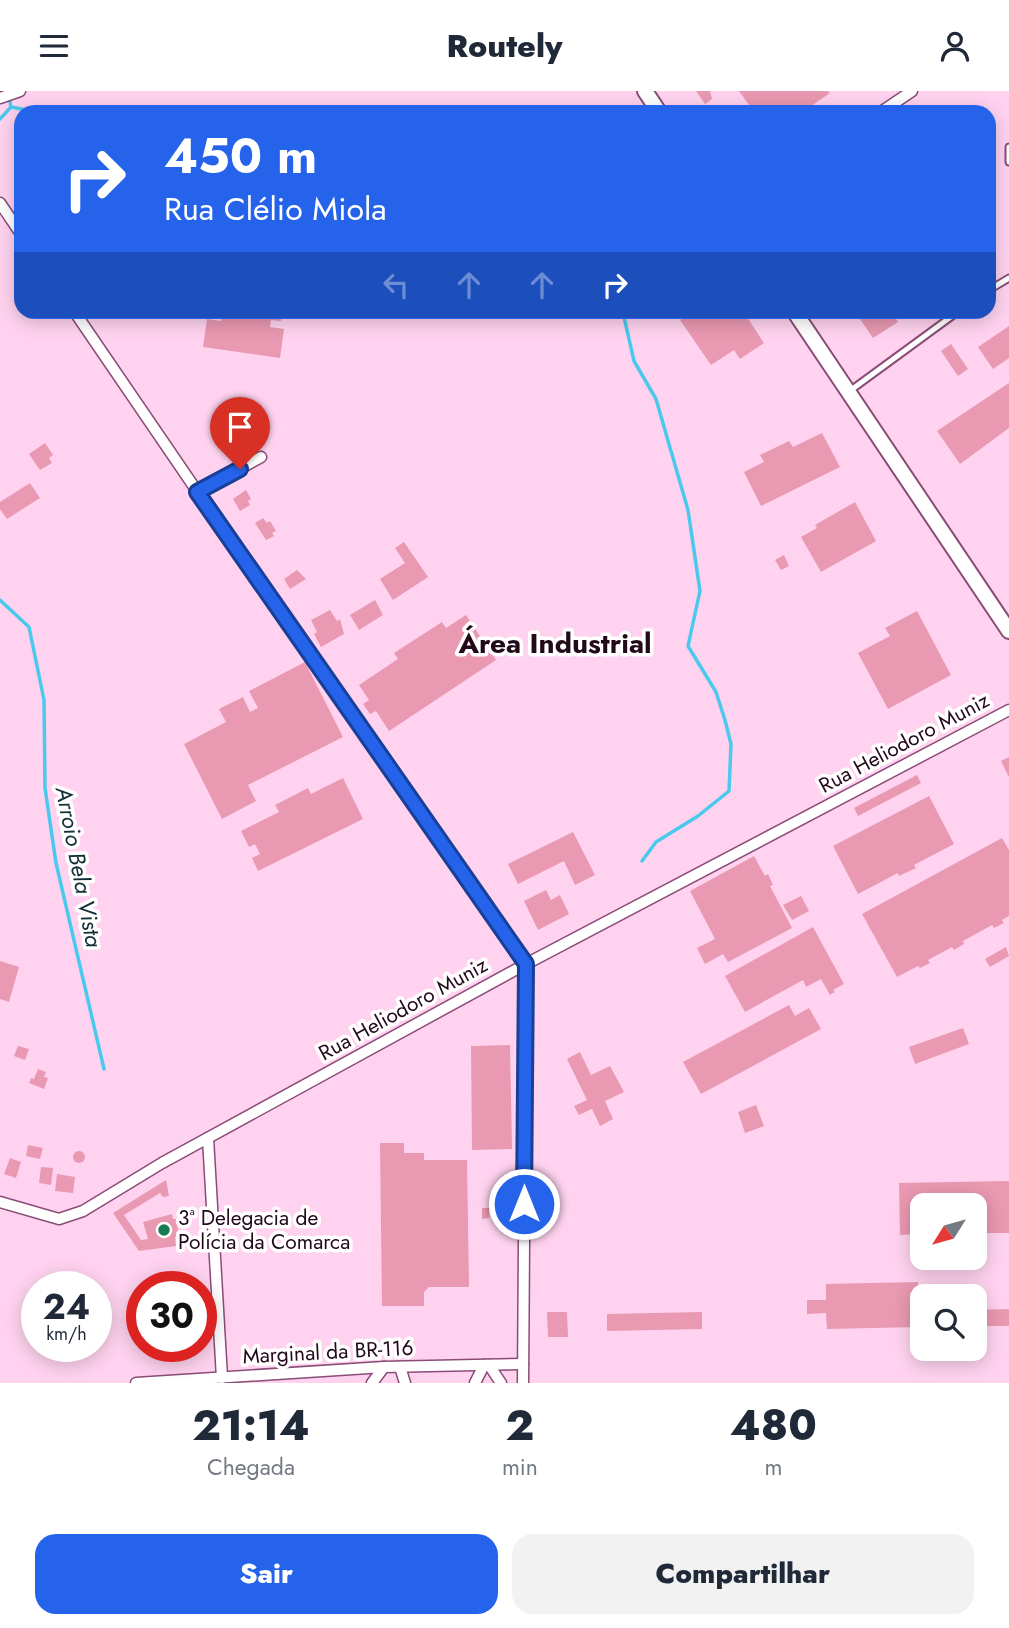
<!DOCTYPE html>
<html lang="pt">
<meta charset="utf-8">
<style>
body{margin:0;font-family:Jost,sans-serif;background:#f2f2f3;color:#1f2937;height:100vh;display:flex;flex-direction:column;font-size:26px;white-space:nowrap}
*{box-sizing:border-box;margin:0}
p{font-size:23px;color:#747a83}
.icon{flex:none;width:38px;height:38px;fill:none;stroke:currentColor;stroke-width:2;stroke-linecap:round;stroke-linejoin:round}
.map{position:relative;height:1292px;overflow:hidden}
.side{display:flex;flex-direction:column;background:#fff;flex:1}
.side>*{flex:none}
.guide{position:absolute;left:14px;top:14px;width:982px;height:214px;border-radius:21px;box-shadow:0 4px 18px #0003;background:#2563eb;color:#fff;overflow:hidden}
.needle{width:46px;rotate:233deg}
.fabs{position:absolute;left:910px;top:1102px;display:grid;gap:14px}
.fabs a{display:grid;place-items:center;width:77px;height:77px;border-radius:14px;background:#fff;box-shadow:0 4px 18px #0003;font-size:35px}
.speed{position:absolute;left:21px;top:1180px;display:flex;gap:14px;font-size:35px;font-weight:700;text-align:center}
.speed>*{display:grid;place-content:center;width:91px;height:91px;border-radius:50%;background:#fff;box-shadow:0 4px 18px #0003;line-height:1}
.speed small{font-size:18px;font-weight:400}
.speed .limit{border:10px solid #d22;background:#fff;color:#111}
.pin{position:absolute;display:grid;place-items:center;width:60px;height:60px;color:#fff;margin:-72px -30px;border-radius:50% 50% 50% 0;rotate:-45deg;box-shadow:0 0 7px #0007}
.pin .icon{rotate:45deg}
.me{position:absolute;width:77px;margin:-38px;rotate:0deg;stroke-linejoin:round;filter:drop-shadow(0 0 5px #0008)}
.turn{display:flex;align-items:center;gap:24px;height:147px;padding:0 35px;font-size:32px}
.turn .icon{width:91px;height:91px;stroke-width:2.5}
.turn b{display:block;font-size:49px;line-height:60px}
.lanes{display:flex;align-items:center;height:66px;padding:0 35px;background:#0003;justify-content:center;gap:35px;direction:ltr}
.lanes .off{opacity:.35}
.eta{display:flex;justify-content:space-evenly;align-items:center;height:119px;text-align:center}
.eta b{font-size:42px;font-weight:800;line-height:49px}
.action{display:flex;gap:14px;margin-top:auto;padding:14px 35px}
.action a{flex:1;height:80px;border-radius:21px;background:#2563eb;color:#fff;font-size:28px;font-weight:800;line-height:80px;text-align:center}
.action a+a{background:#f2f2f3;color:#1f2937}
header{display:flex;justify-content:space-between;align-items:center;height:91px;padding:0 35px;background:#fff;font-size:32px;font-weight:800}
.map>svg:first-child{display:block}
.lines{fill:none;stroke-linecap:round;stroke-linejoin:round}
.stream{stroke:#4ac9ed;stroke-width:3.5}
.building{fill:#e999b1}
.service-casing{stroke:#8a4c76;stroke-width:9}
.minor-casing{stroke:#8a4c76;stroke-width:13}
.secondary-casing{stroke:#8a4c76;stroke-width:18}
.service{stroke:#fff;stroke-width:5}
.minor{stroke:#fff;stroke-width:10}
.secondary{stroke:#fff;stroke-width:14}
.route-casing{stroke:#184099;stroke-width:18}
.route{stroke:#2563eb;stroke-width:12}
.poi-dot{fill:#197b53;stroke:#fff;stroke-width:2.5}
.labels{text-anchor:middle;stroke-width:7;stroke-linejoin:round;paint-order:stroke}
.street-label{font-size:21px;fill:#21091a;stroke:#fff}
.poi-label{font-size:21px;fill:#21091a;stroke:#fff;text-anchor:start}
.water-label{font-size:23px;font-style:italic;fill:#132e37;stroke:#fff}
.district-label{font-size:28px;font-weight:bold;fill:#21091a;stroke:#fff}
</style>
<header><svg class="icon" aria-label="menu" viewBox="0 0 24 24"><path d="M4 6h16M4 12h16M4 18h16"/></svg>Routely<svg class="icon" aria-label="person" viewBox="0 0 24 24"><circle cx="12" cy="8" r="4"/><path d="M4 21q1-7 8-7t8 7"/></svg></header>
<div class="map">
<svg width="1009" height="1292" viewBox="0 0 1009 1292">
<rect width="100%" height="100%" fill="#ffd3ef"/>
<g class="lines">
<g class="stream">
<polyline points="11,16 37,21"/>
<polyline points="0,28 11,16 9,6"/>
<polyline points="620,220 624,226 634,270 656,308 688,419 700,500 688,555 716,601 725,629 731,653 729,700 698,725 656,751 642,770"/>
<polyline points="0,509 29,536 44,609 45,697 56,772 104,978"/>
</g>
</g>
<g class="building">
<polygon points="696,0 710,0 712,8 705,13"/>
<polygon points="739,0 828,0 830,2 802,21 754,21"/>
<polygon points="222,220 282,223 281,230 271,229 270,236 284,238 280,267 203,256 207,228 221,230"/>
<polygon points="693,220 743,220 764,252 740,268 734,259 711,274 680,229"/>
<polygon points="865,220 891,220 898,231 873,247 858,225"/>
<polygon points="1009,235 1009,267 993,278 978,256"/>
<polygon points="951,253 968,278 958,285 941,260"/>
<polygon points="1009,292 1009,337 960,373 937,340"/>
<polygon points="249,322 255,332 249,336 251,340 237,349 227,331 237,325 238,328"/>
<polygon points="822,342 840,376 761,415 744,381 764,371 760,364 789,350 793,356"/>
<polygon points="45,352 53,364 49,367 52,372 40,379 29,363"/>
<polygon points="30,392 40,407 7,428 0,418 0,411"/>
<polygon points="246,399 251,408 248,410 250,414 240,420 233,408"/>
<polygon points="855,411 876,450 821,481 801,446 817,437 815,434"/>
<polygon points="263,427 267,432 270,430 276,440 272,442 274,445 266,449 255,432"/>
<polygon points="404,451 428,486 393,509 380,488 405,472 395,457"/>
<polygon points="784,464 789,475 781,479 775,469"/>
<polygon points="297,479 306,488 290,498 284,488"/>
<polygon points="375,509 383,524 359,539 350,524"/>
<polygon points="330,519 337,530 340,528 344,543 321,556 314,543 317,541 311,529"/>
<polygon points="917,520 951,584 888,618 858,562 890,545 885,537"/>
<polygon points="466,524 496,569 389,640 376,620 370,623 363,613 369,609 359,594 398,568 394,562 442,531 446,537"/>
<polygon points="305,571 343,646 248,694 256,710 222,728 184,653 226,631 219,618 243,606 250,621 258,617 249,600"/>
<polygon points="1009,666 1009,686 1001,670"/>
<polygon points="917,684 921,692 858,725 854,717"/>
<polygon points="343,687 363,728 258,780 252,767 260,763 255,753 249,756 241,740 279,721 275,714 308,697 311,703"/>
<polygon points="929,705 954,753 914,774 916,777 899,785 898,782 858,803 833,755"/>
<polygon points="573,741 595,784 575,794 564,770 518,793 508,773"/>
<polygon points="1002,747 1009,759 1009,825 1002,829 1004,832 994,837 992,834 963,850 964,853 954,859 952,856 928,869 930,872 920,877 918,875 897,886 862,823"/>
<polygon points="754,765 765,785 768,783 773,794 770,795 792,837 728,871 723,863 705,873 697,857 715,848 690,800"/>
<polygon points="546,799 551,809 560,804 569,823 538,839 524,810"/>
<polygon points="801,805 809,820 792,829 783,814"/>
<polygon points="813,836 844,893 833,899 835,901 830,904 821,888 806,896 803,889 745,921 725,885"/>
<polygon points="1006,856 1009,865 990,876 985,868"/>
<polygon points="0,870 19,876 9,911 0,908"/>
<polygon points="789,914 795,925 809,917 821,938 701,1003 683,971"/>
<polygon points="963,937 969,953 915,973 909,956"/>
<polygon points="510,954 512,1058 472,1059 471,955"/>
<polygon points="18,955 29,958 25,969 14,965"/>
<polygon points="580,961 591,984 610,975 624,1001 605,1010 613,1028 600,1035 592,1018 579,1024 574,1015 587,1009 567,968"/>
<polygon points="38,978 46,981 44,986 48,987 44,998 29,992 31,987 34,988"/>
<polygon points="756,1014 764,1035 745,1042 738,1021"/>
<polygon points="380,1052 404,1052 404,1062 424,1062 424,1069 467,1069 469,1196 429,1196 424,1201 424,1215 382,1215"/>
<polygon points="28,1054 43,1057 40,1068 26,1065"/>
<circle cx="79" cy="1066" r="6"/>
<polygon points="10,1067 21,1071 16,1087 4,1083"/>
<polygon points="41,1076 53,1077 51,1094 39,1092"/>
<polygon points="57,1083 75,1086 73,1102 55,1100"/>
<polygon points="166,1089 169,1105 163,1106 160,1102 124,1124 141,1149 148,1148 143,1131 172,1123 173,1128 176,1128 179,1145 175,1146 176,1155 139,1160 113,1122"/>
<polygon points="1009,1090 1009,1142 975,1142 975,1115 922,1115 922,1143 900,1144 899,1092"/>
<polygon points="482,1117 489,1117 489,1127 482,1128"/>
<polygon points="182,1181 184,1195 156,1195 155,1186"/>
<polygon points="918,1191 919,1236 827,1238 826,1222 807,1223 807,1209 826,1209 826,1193"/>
<polygon points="1009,1218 1009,1235 975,1235 975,1219"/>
<polygon points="547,1221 567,1221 568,1246 548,1246"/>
<polygon points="702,1221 702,1238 607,1240 607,1223"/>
</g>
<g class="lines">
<g class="service-casing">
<g id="service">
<polyline points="1009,56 1009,71"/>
<polyline points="989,199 1009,187"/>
<polyline points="851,299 959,220"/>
</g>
</g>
<g class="minor-casing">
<g id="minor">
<polyline points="0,7 20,0"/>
<polyline points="881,21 912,0"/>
<polyline points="0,112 21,143"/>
<polyline points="74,220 257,488 526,873 523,1292"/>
<polyline points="197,401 261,366"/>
<polyline points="208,1047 222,1287"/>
<polyline points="0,1111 59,1128 83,1120 162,1072 526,873 1009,619"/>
<polyline points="489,1274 501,1292"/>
<polyline points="400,1276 405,1292"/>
<polyline points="136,1292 384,1276 523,1273"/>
<polyline points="372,1292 384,1276"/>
<polyline points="475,1292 484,1274"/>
</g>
</g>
<g class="secondary-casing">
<g id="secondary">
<polyline points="645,0 659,21"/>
<polyline points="794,220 1009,540"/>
</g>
</g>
<use href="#service" class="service"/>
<use href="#minor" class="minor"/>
<use href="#secondary" class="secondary"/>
</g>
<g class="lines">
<g class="route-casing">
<polyline id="route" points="240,378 197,401 526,873 524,1113"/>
</g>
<use href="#route" class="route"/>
</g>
<circle class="poi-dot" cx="164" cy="1139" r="7"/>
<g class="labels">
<g class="street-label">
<text transform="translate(904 652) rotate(-28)" y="7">Rua Heliodoro Muniz</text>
<text transform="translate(403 918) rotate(-29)" y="7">Rua Heliodoro Muniz</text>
<text transform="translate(328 1261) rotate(-3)" y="7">Marginal da BR-116</text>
</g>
<g class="poi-label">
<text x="178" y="1134">3ª Delegacia de<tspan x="178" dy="24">Polícia da Comarca</tspan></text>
</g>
<g class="water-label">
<text transform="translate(79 776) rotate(79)" y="8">Arroio Bela Vista</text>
</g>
<g class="district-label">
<text x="555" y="562">Área Industrial</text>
</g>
</g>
</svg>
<div class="fabs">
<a><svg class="needle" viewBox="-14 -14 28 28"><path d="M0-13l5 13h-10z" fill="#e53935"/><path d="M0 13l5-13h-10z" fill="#747a83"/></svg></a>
<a><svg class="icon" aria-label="search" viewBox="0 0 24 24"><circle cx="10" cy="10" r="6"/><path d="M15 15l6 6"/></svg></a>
</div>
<div class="speed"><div>24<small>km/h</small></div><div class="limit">30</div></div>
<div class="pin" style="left:240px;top:378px;background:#d93025"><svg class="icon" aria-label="arrive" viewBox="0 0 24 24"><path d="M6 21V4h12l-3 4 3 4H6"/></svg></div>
<svg class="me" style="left:524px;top:1113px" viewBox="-20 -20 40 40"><circle r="17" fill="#2563eb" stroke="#fff" stroke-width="3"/><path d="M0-11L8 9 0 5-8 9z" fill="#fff"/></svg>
<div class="guide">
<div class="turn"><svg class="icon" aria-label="right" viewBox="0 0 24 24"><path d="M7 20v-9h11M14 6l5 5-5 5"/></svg><div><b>450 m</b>Rua Clélio Miola</div></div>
<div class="lanes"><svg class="icon off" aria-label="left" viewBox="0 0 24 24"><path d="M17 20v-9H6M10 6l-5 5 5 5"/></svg><svg class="icon off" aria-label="ahead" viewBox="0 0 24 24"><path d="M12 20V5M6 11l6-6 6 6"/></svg><svg class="icon off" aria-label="ahead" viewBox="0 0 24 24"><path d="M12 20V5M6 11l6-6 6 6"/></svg><svg class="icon" aria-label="right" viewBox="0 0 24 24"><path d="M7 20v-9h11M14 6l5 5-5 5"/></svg></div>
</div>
</div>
<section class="side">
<div class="eta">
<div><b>21:14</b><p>Chegada</p></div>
<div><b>2</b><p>min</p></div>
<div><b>480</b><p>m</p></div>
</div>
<div class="action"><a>Sair</a><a>Compartilhar</a></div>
</section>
